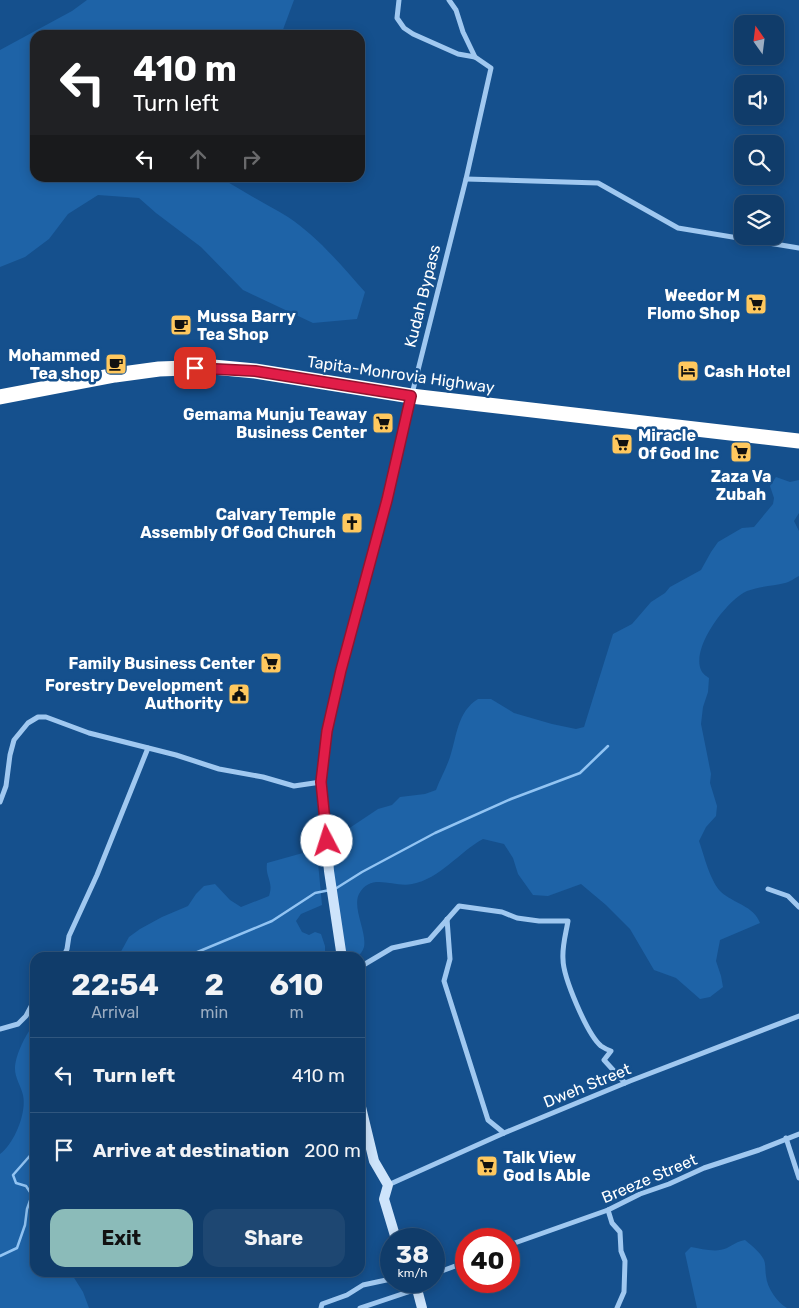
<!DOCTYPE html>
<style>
body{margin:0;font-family:Rubik,sans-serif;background:#1e4772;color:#f1f3f6;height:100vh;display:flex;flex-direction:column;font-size:19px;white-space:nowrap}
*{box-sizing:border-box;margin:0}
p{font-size:16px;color:#9cadc1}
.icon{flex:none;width:28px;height:28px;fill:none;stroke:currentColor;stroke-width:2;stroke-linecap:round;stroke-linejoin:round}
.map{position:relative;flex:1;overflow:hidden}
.panel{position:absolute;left:30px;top:952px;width:335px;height:325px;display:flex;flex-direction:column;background:#103c6a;border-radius:15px;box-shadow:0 2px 12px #0003,0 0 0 1px #30567e}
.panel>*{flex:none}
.top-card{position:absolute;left:30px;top:30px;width:335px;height:152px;border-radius:15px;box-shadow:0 2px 12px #0003,0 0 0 1px #30567e;background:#202124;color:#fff;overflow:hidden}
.needle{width:32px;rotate:346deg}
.tools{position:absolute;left:734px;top:15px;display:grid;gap:10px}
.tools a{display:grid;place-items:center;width:50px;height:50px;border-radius:10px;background:#103c6a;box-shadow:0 2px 12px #0003,0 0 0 1px #30567e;font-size:25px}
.speed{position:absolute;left:380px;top:1228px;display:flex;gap:10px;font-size:25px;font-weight:700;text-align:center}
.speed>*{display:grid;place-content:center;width:65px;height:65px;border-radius:50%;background:#103c6a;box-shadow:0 2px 12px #0003,0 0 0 1px #30567e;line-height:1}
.speed small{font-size:12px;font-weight:400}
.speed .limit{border:8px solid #d22;background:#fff;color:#111}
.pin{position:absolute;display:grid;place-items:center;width:42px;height:42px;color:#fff;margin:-21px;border-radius:10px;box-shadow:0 2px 8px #0006}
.me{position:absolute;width:55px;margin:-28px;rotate:355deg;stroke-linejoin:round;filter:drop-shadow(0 0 4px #0008)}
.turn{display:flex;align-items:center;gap:18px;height:105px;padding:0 20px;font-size:22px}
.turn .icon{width:65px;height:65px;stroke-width:2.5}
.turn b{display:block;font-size:35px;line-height:42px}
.lanes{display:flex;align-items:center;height:48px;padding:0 20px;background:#0003;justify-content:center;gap:25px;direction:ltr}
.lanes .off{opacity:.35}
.eta{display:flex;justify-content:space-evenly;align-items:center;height:85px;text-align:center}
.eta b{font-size:30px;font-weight:700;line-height:35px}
.cta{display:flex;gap:10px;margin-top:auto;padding:10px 20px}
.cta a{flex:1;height:58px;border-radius:15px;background:#8bbbb9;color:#111;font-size:20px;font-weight:700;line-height:58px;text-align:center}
.cta a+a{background:#1e4772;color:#f1f3f6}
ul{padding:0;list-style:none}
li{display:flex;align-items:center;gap:15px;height:75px;padding:0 20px;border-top:1px solid #30567e}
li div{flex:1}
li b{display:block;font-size:19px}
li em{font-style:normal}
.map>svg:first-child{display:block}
.green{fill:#1e63a7}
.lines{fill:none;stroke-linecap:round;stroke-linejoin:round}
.stream{stroke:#92c4f3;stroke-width:2.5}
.street{stroke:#a0c8f0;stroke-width:5}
.secondary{stroke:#cee4fb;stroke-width:10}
.highway{stroke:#fff;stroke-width:15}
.route-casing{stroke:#92132f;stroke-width:12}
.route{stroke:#e11d48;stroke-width:9}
.labels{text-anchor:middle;stroke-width:5;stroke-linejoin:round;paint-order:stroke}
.poi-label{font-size:16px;font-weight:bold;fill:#fff;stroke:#15508d;text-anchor:end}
.street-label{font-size:16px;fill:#fff;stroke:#15508d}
</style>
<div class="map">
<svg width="799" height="1308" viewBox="0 0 799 1308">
<rect width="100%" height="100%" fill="#15508d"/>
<g class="green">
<path d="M87,0H294L281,35H35V178H222C244,193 265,203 288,217C318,237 341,265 365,292L357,319L313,323L243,290L201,247L156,213L139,198L98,195L68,214L49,239L25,257L0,267V50L72,11Z"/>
<path d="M776,477L790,482L799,480V513L794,521L799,531V576C795,578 790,582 785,583C773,586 760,586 747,591C727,600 691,647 701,670C702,673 706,676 709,678L708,692L703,707L701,724L711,774L710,783L717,806L716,816L706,827L699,841C704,855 710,881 721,892C733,903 754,906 760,923L720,940L716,961L721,976L723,987L710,997L700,999L676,978L654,970L630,929L606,905L581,884L548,896L533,895L518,874L513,858L504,844L483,839C459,852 440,879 412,884C393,888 371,872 359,894C352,908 367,932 364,947C363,951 360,954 358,957H344L329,848L339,835L378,809L392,805L400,797L425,794L436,790C440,779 446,769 450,757C457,736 457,712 478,699H491L514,713L552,724L576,729L584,727L613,634L632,624L651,602L665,593L670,587L701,570L711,552L718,542L742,528L754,527L773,504L774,498L770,486Z"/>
<path d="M310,851L317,852L322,905L301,914L296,921L302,932L309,935L315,932L321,934L325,946V957H118L129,937L140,929L162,917L188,906L196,894L204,886L215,884L230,900L241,907L269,896C274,881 265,878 267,863Z"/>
<path d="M35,1022V1272L71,1273L83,1292L89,1308H0V1154C14,1144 27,1113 23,1095C21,1086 15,1078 15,1069C15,1054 27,1033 35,1022Z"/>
<path d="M745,1240C752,1246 760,1252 764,1260C766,1265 765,1271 766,1276C767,1288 777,1302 787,1308H697L685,1253L691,1247C702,1249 717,1253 727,1248C735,1244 736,1242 745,1240Z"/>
</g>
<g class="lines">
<g class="stream">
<polyline points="335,889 362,872 435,833 511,799 580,773 608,746"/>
<polyline points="183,958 272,921 315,893 330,890"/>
<polyline points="0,1256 17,1248 25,1225 27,1209 32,1195 26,1186 16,1183 13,1175 35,1150"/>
</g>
<g class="street">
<polyline points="399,0 397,18 404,28 413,34 458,54 475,57 491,68 466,179 412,394"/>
<polyline points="449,0 456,10 463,32 475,57"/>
<polyline points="466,179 598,183 678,228 799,248"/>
<polyline points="0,802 6,786 10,755 14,740 28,723 38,717 46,717 89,733 176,755 219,769 263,777 294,786 321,782"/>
<polyline points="768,889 788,896 799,907"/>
<polyline points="447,919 450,959 444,981 488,1120 504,1133"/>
<polyline points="63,958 67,949 69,936 97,875 148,748"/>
<path d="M360,967L392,948L429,940L459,906L502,912L517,918L539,921H568C566,933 562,946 563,959C563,977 587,1034 601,1046C604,1048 608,1050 611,1051L604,1060L625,1083"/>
<polyline points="0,1029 18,1024 26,1016 35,999"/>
<polyline points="786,1138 799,1178"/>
<polyline points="388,1185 504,1133 630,1081 799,1016"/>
<polyline points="608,1210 612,1223 620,1232 621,1251 625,1261 624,1292 617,1308"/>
<polyline points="509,1245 608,1210 640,1194 669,1184 704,1168 759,1150 799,1134"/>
<polyline points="434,1276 439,1272 466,1262"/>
<polyline points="321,1308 322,1304 347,1295 363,1285 391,1279"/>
<polyline points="360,1308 417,1289 427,1281"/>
</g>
<g class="secondary">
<polyline points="342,958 329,871 321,782 327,731 341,670 387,500 411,396"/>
<polyline points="360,1103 374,1161 388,1185 384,1199 396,1239"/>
<polyline points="411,1281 417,1289 422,1308"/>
</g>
<polyline class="highway" points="0,397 115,375 159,369 213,367 255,371 411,396 799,441"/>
</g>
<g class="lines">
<g class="route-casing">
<polyline id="route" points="195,368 255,371 411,396 387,500 341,670 327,731 321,782 327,841"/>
</g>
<use href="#route" class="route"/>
</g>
<defs>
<g id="supermarket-square" transform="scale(1.125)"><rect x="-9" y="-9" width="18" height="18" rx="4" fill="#ffc85e" stroke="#15508d"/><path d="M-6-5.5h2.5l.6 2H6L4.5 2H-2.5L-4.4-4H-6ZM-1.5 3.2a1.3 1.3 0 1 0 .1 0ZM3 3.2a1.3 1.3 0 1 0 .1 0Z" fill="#111"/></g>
<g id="cafe-square" transform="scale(1.125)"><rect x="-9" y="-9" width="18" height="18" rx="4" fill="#ffc85e" stroke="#15508d"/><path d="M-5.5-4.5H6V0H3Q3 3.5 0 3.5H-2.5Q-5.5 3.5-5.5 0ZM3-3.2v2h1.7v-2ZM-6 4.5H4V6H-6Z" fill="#111"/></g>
<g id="hotel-square" transform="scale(1.125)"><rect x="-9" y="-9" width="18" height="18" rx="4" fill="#ffc85e" stroke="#15508d"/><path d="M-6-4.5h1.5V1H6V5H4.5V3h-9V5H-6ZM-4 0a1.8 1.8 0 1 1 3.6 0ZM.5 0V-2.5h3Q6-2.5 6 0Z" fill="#111"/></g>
<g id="church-square" transform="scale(1.125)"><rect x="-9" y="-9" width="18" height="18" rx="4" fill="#ffc85e" stroke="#15508d"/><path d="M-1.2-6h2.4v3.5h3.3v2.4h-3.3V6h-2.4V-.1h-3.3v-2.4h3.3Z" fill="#111"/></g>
<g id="civic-square" transform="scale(1.125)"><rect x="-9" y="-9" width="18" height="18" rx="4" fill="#ffc85e" stroke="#15508d"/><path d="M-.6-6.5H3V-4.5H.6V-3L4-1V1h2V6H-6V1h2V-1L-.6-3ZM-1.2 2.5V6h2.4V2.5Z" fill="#111"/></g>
</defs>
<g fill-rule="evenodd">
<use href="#supermarket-square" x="756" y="304"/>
<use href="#cafe-square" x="181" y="325"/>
<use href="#cafe-square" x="116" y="364"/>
<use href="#hotel-square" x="688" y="371"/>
<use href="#supermarket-square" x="383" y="423"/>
<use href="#supermarket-square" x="622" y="444"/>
<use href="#supermarket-square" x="741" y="452"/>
<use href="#church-square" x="352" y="523"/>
<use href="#supermarket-square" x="271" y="663"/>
<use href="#civic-square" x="239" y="694"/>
<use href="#supermarket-square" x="487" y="1166"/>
</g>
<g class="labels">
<g class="poi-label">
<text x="740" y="301">Weedor M<tspan x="740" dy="18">Flomo Shop</tspan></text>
<text x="197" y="322" text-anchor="start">Mussa Barry<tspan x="197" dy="18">Tea Shop</tspan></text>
<text x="100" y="361">Mohammed<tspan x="100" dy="18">Tea shop</tspan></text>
<text x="704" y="377" text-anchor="start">Cash Hotel</text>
<text x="367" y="420">Gemama Munju Teaway<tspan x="367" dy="18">Business Center</tspan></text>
<text x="638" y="441" text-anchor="start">Miracle<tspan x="638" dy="18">Of God Inc</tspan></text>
<text x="741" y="482" text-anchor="middle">Zaza Va<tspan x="741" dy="18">Zubah</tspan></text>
<text x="336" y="520">Calvary Temple<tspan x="336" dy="18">Assembly Of God Church</tspan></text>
<text x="255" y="669">Family Business Center</text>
<text x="223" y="691">Forestry Development<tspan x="223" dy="18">Authority</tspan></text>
<text x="503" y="1163" text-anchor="start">Talk View<tspan x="503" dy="18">God Is Able</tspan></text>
</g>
<g class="street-label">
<text transform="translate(422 296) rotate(-76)" y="6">Kudah Bypass</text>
<text transform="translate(401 374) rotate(8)" y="6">Tapita-Monrovia Highway</text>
<text transform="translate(587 1085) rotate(-22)" y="6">Dweh Street</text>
<text transform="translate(649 1178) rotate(-23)" y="6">Breeze Street</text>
</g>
</g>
</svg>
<div class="tools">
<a><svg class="needle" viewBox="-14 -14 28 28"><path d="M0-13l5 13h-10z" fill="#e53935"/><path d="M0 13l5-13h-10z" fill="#9cadc1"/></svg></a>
<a><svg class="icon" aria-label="sound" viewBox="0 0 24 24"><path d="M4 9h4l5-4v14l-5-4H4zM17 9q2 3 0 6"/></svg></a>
<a><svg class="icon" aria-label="search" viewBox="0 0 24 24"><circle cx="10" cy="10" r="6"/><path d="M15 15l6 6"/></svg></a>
<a><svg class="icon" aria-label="layers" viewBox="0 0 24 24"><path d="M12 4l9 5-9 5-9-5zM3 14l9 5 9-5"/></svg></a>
</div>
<div class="speed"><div>38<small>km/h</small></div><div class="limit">40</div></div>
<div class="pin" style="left:195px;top:368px;background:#d93025"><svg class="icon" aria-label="arrive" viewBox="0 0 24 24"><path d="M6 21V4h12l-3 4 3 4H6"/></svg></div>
<svg class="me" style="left:327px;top:841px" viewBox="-20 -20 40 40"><circle r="19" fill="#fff"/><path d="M0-13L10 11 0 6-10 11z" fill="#e11d48"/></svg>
<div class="top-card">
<div class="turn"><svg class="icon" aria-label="left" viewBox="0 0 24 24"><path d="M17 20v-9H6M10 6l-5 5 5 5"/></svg><div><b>410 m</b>Turn left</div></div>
<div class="lanes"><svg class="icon" aria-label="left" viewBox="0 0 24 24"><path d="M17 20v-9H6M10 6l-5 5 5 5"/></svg><svg class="icon off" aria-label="ahead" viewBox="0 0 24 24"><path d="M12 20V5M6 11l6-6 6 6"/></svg><svg class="icon off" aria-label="right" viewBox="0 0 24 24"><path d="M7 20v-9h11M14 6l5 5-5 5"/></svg></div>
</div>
<section class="panel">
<div class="eta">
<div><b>22:54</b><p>Arrival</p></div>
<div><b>2</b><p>min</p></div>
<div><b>610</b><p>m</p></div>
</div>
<ul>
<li><svg class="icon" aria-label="left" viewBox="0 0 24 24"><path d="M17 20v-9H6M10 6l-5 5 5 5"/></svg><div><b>Turn left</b></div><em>410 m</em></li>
<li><svg class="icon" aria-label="arrive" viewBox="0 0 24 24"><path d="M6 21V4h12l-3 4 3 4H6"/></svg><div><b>Arrive at destination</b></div><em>200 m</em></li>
</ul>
<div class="cta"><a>Exit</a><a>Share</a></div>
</section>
</div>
